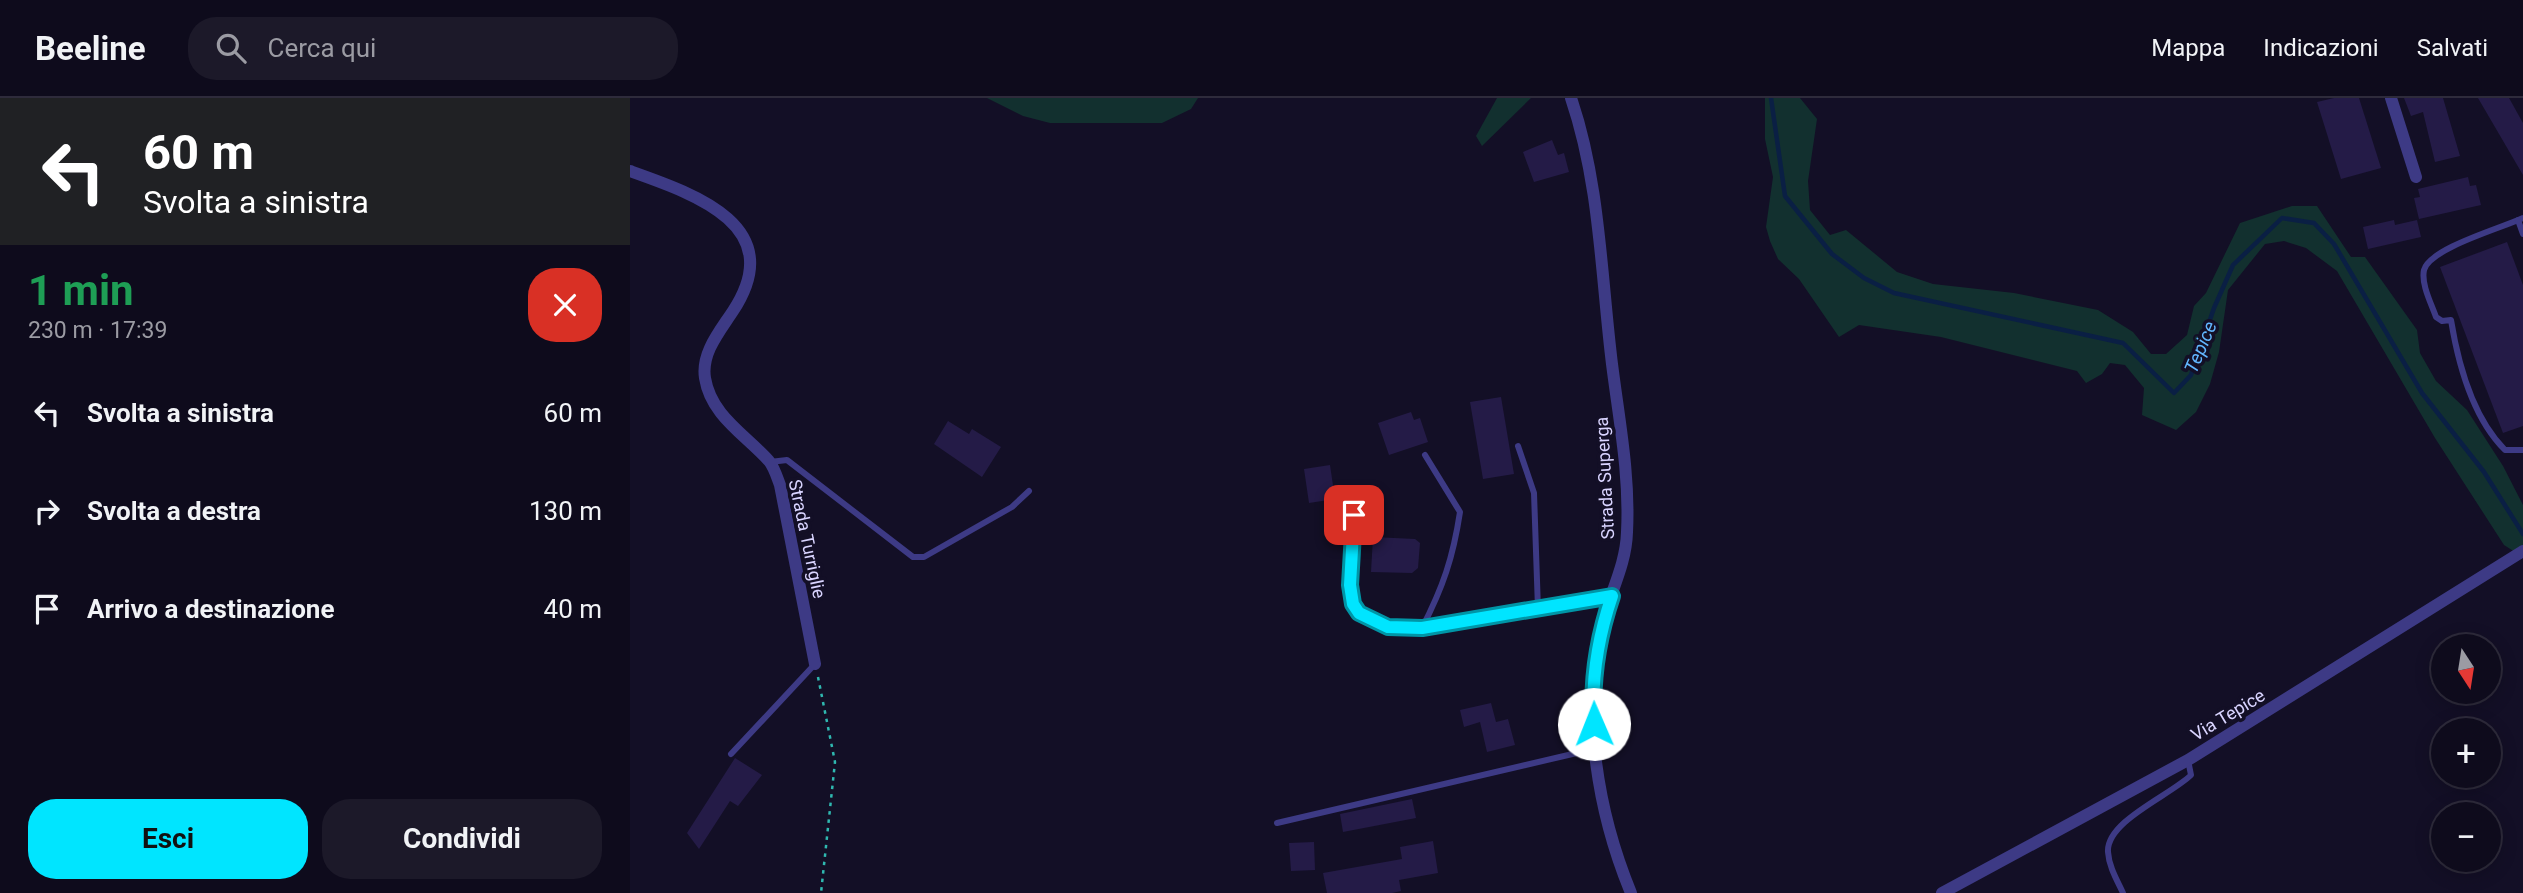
<!DOCTYPE html>
<html lang="it">
<meta charset="utf-8">
<style>
body{margin:0;font-family:Roboto,sans-serif;background:#1c1929;color:#f1f3f6;height:100vh;display:flex;flex-direction:column;font-size:26px;white-space:nowrap}
*{box-sizing:border-box;margin:0}
p{font-size:23px;color:#9b9ba3}
.icon{flex:none;width:38px;height:38px;fill:none;stroke:currentColor;stroke-width:2;stroke-linecap:round;stroke-linejoin:round}
.map{position:relative;flex:1;overflow:hidden}
.sheet{display:flex;flex-direction:column;background:#0e0b1c;width:630px}
.sheet>*{flex:none}
.banner{background:#202124;color:#fff;overflow:hidden}
.needle{width:46px;rotate:168deg}
.controls{position:absolute;left:1801px;top:536px;display:grid;gap:14px}
.controls a{display:grid;place-items:center;width:70px;height:70px;border-radius:50%;background:#0e0b1c;box-shadow:0 4px 18px #0003,0 0 0 2px #2e2b3b;font-size:35px}
.pin{position:absolute;display:grid;place-items:center;width:60px;height:60px;color:#fff;margin:-30px;border-radius:14px;box-shadow:0 4px 10px #0006}
.me{position:absolute;width:77px;margin:-38px;rotate:359deg;stroke-linejoin:round;filter:drop-shadow(0 0 5px #0008)}
.turn{display:flex;align-items:center;gap:24px;height:147px;padding:0 28px;font-size:32px}
.turn .icon{width:91px;height:91px;stroke-width:2.5}
.turn b{display:block;font-size:49px;line-height:60px}
.round{display:grid;place-items:center;flex:none;width:74px;height:74px;border-radius:28px;background:#1c1929}
.headline{display:flex;align-items:center;justify-content:space-between;height:119px;padding:0 28px}
h1{font-size:42px;font-weight:700;line-height:52px;color:#1e9e55}
.action{display:flex;gap:14px;margin-top:auto;padding:14px 28px}
.action a{flex:1;height:80px;border-radius:28px;background:#00e5ff;color:#111;font-size:28px;font-weight:700;line-height:80px;text-align:center}
.action a+a{background:#1c1929;color:#f1f3f6}
ul{padding:0;list-style:none}
li{display:flex;align-items:center;gap:21px;height:98px;padding:0 28px}
li div{flex:1}
li b{display:block;font-size:26px}
li em{font-style:normal}
header{display:flex;align-items:center;gap:42px;box-sizing:border-box;height:98px;padding:0 35px;background:#0e0b1c;border-bottom:2px solid #2e2b3b}
header strong{font-size:33px}
nav{display:flex;gap:38px;margin-inline-start:auto;font-size:24px}
.search{width:490px;height:63px;background:#1c1929;display:flex;align-items:center;gap:18px;box-sizing:border-box;padding:0 24px;border-radius:28px;color:#9b9ba3;font-size:26px}
main{display:flex;flex:1;min-height:0}
.map>svg:first-child{display:block}
.green{fill:#12302f}
.lines{fill:none;stroke-linecap:round;stroke-linejoin:round}
.stream{stroke:#0a1f44;stroke-width:4.5}
.building{fill:#241b47}
.path{stroke:#2fb8b0;stroke-width:2.5;stroke-dasharray:3.5 5;stroke-linecap:butt}
.lane{stroke:#3d3a85;stroke-width:6}
.street{stroke:#3d3a85;stroke-width:12}
.route-casing{stroke:#0095a6;stroke-width:18}
.route{stroke:#00e5ff;stroke-width:12}
.labels{text-anchor:middle;stroke-width:7;stroke-linejoin:round;paint-order:stroke}
.street-label{font-size:18px;fill:#d9d4ff;stroke:#130f26}
.water-label{font-size:19px;font-style:italic;fill:#62b6ff;stroke:#130f26}
</style>
<header>
<strong>Beeline</strong>
<div class="search"><svg class="icon" aria-label="search" viewBox="0 0 24 24"><circle cx="10" cy="10" r="6"/><path d="M15 15l6 6"/></svg>Cerca qui</div>
<nav><a>Mappa</a><a>Indicazioni</a><a>Salvati</a></nav>
</header>
<main>
<section class="sheet">
<div class="banner">
<div class="turn"><svg class="icon" aria-label="left" viewBox="0 0 24 24"><path d="M17 20v-9H6M10 6l-5 5 5 5"/></svg><div><b>60 m</b>Svolta a sinistra</div></div>
</div>
<div class="headline"><div><h1>1 min</h1><p>230 m · 17:39</p></div><a class="round" style="background:#d93025;color:#fff"><svg class="icon" aria-label="close" viewBox="0 0 24 24"><path d="M6 6l12 12M18 6L6 18"/></svg></a></div>
<ul>
<li><svg class="icon" aria-label="left" viewBox="0 0 24 24"><path d="M17 20v-9H6M10 6l-5 5 5 5"/></svg><div><b>Svolta a sinistra</b></div><em>60 m</em></li>
<li><svg class="icon" aria-label="right" viewBox="0 0 24 24"><path d="M7 20v-9h11M14 6l5 5-5 5"/></svg><div><b>Svolta a destra</b></div><em>130 m</em></li>
<li><svg class="icon" aria-label="arrive" viewBox="0 0 24 24"><path d="M6 21V4h12l-3 4 3 4H6"/></svg><div><b>Arrivo a destinazione</b></div><em>40 m</em></li>
</ul>
<div class="action"><a>Esci</a><a>Condividi</a></div>
</section>
<div class="map">
<svg width="1893" height="795" viewBox="0 0 1893 795">
<rect width="100%" height="100%" fill="#130f26"/>
<g class="green">
<polygon points="357,0 568,0 561,11 532,25 420,25 393,18"/>
<polygon points="867,0 901,0 852,48 846,38"/>
<polygon points="1135,0 1170,0 1187,21 1178,83 1180,112 1200,137 1216,132 1267,174 1303,186 1384,195 1468,212 1503,234 1521,256 1536,256 1557,237 1564,208 1576,195 1610,125 1662,108 1687,108 1721,159 1735,159 1787,232 1790,255 1806,283 1837,312 1873,368 1893,407 1893,453 1888,456 1874,447 1805,340 1707,173 1676,150 1654,143 1635,146 1598,192 1589,254 1580,286 1566,314 1546,332 1512,317 1514,290 1495,267 1480,265 1472,276 1456,285 1447,273 1311,239 1229,227 1209,239 1169,181 1148,161 1140,143 1136,129 1143,79 1135,41"/>
</g>
<g class="lines">
<polyline class="stream" points="1141,0 1155,98 1202,156 1234,180 1264,195 1493,245 1544,295 1561,277 1584,210 1603,167 1652,120 1684,125 1704,146 1792,295 1854,374 1893,436"/>
</g>
<g class="building">
<polygon points="1704,0 1729,0 1751,70 1711,81 1687,4"/>
<polygon points="1774,0 1813,0 1830,58 1805,64 1793,14 1781,18"/>
<polygon points="1848,0 1879,0 1893,25 1893,77"/>
<polygon points="922,42 928,57 934,55 939,74 904,84 893,54"/>
<polygon points="1838,79 1840,88 1846,87 1851,107 1789,121 1784,100 1790,99 1788,91"/>
<polygon points="1764,122 1765,127 1787,122 1791,139 1738,151 1733,129"/>
<polygon points="1877,144 1893,187 1893,328 1873,335 1810,169"/>
<polygon points="871,299 884,376 853,381 840,304"/>
<polygon points="781,314 784,322 790,320 798,344 759,357 748,325"/>
<polygon points="318,323 339,336 342,331 371,349 352,379 304,346"/>
<polygon points="700,367 705,401 679,405 674,371"/>
<polygon points="743,439 785,441 790,445 788,470 782,475 741,474"/>
<polygon points="861,605 866,624 878,621 885,647 857,654 850,624 834,629 830,612"/>
<polygon points="105,660 132,677 108,708 100,703 69,751 57,735"/>
<polygon points="782,701 786,720 713,734 710,716"/>
<polygon points="803,743 808,775 769,782 771,793 762,795 697,795 693,775 772,761 770,749"/>
<polygon points="684,744 685,772 661,773 659,745"/>
</g>
<g class="lines">
<polyline class="path" points="188,579 205,664 191,795"/>
<g class="lane">
<path d="M1893,120C1872,130 1800,150 1794,172C1791,186 1801,205 1806,219L1812,223L1821,222C1828,265 1843,320 1875,352H1893"/>
<polyline points="1888,122 1893,136"/>
<polyline points="888,348 904,395 908,511"/>
<polyline points="140,364 157,362 283,459 294,459 382,409 399,393"/>
<polyline points="724,417 720,487 723,506 728,515 758,529 792,530 980,499"/>
<path d="M792,530C813,489 823,460 830,414L795,357"/>
<polyline points="101,656 185,566"/>
<polyline points="647,725 964,651"/>
<path d="M1493,795C1487,782 1479,769 1478,754C1476,723 1541,697 1561,677L1558,662"/>
</g>
<g class="street">
<path d="M941,0C970,85 971,177 982,266C989,322 1000,377 997,434C996,469 978,498 971,531C951,616 968,715 1001,795"/>
<polyline points="1761,0 1786,79"/>
<path d="M0,73C65,96 159,128 103,213C90,233 71,255 75,280C81,318 116,337 139,363C144,369 147,379 150,387L185,566"/>
<polyline points="1312,795 1558,662 1893,453"/>
</g>
</g>
<g class="lines">
<g class="route-casing">
<path id="route" d="M724,417L720,487L723,506L729,515L758,529L792,530L982,498C968,539 961,582 964,626"/>
</g>
<use href="#route" class="route"/>
</g>
<g class="labels">
<g class="street-label">
<text transform="translate(975 380) rotate(-93)" y="6">Strada Superga</text>
<text transform="translate(177 441) rotate(78)" y="6">Strada Turriglie</text>
<text transform="translate(1598 617) rotate(-31)" y="6">Via Tepice</text>
</g>
<g class="water-label">
<text transform="translate(1570 249) rotate(-67)" y="7">Tepice</text>
</g>
</g>
</svg>
<div class="controls">
<a><svg class="needle" viewBox="-14 -14 28 28"><path d="M0-13l5 13h-10z" fill="#e53935"/><path d="M0 13l5-13h-10z" fill="#9b9ba3"/></svg></a>
<a>+</a>
<a>−</a>
</div>
<div class="pin" style="left:724px;top:417px;background:#d93025"><svg class="icon" aria-label="arrive" viewBox="0 0 24 24"><path d="M6 21V4h12l-3 4 3 4H6"/></svg></div>
<svg class="me" style="left:964px;top:626px" viewBox="-20 -20 40 40"><circle r="19" fill="#fff"/><path d="M0-13L10 11 0 6-10 11z" fill="#00e5ff"/></svg>
</div>
</main>
